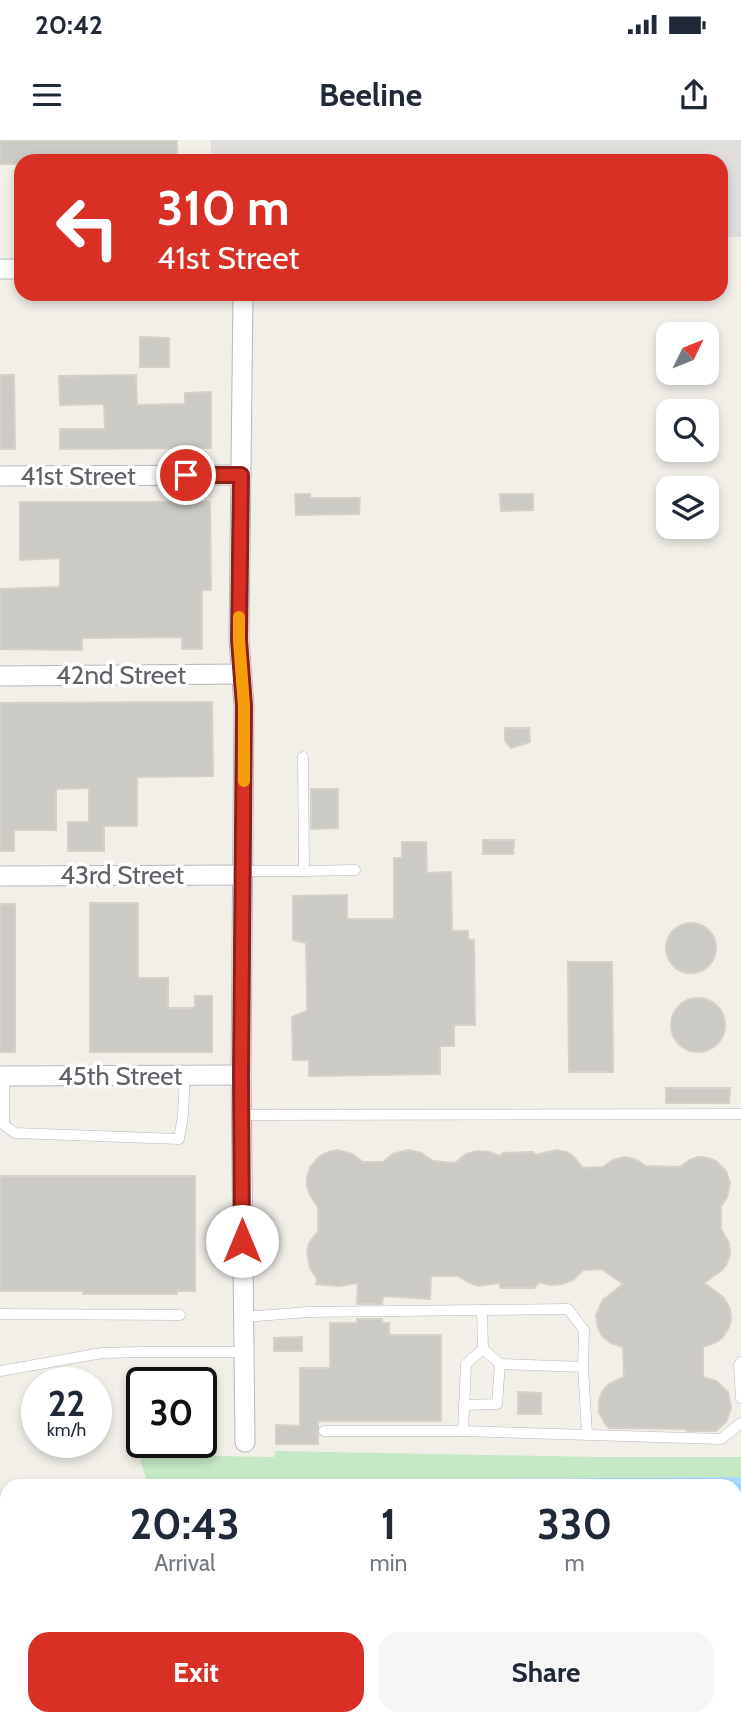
<!DOCTYPE html>
<style>
body{margin:0;font-family:Cabin,sans-serif;background:#f6f6f7;color:#1f2937;height:100vh;display:flex;flex-direction:column;font-size:26px;white-space:nowrap}
*{box-sizing:border-box;margin:0}
p{font-size:23px;color:#747a83}
.icon{flex:none;width:38px;height:38px;fill:none;stroke:currentColor;stroke-width:2;stroke-linecap:round;stroke-linejoin:round}
.map{position:relative;flex:1;overflow:hidden}
.side{position:absolute;left:0px;top:1339px;width:742px;height:247px;display:flex;flex-direction:column;background:#fff;border-radius:21px 21px 0 0;box-shadow:0 4px 10px #0003}
.side>*{flex:none}
.hud{position:absolute;left:14px;top:14px;width:714px;height:147px;border-radius:21px;box-shadow:0 4px 10px #0003;background:#d93025;color:#fff;overflow:hidden}
.needle{width:46px;rotate:47deg}
.buttons{position:absolute;left:656px;top:182px;display:grid;gap:14px}
.buttons a{display:grid;place-items:center;width:63px;height:63px;border-radius:14px;background:#fff;box-shadow:0 4px 10px #0003;font-size:35px}
.speed{position:absolute;left:21px;top:1227px;display:flex;gap:14px;font-size:35px;font-weight:700;text-align:center}
.speed>*{display:grid;place-content:center;width:91px;height:91px;border-radius:50%;background:#fff;box-shadow:0 4px 10px #0003;line-height:1}
.speed small{font-size:18px;font-weight:400}
.speed .limit{border:4px solid #111;border-radius:10px;background:#fff;color:#111}
.pin{position:absolute;display:grid;place-items:center;width:60px;height:60px;color:#fff;margin:-30px;border:4px solid #fff;border-radius:50%;box-shadow:0 2px 7px #0007}
.me{position:absolute;width:77px;margin:-38px;rotate:0deg;stroke-linejoin:round;filter:drop-shadow(0 0 5px #0008)}
.turn{display:flex;align-items:center;gap:24px;height:147px;padding:0 28px;font-size:32px}
.turn .icon{width:91px;height:91px;stroke-width:2.5}
.turn b{display:block;font-size:49px;line-height:60px}
.eta{display:flex;justify-content:space-evenly;align-items:center;height:119px;text-align:center}
.eta b{font-size:42px;font-weight:700;line-height:49px}
.cta{display:flex;gap:14px;margin-top:auto;padding:14px 28px}
.cta a{flex:1;height:80px;border-radius:21px;background:#d93025;color:#fff;font-size:28px;font-weight:700;line-height:80px;text-align:center}
.cta a+a{background:#f6f6f7;color:#1f2937}
.status{display:flex;justify-content:space-between;align-items:center;height:49px;padding:0 35px;background:#fff;direction:ltr}
.status svg{height:19px;fill:currentColor}
header{display:flex;justify-content:space-between;align-items:center;height:91px;padding:0 28px;background:#fff;font-size:32px;font-weight:700}
.map>svg:first-child{display:block}
.industrial{fill:#e0deda}
.green{fill:#c5e8c5}
.water{fill:#aadaff}
.building{fill:#cccac5;stroke:#d6d1c6;stroke-width:2}
.lines{fill:none;stroke-linecap:round;stroke-linejoin:round}
.lane-casing{stroke:#b5b8bc;stroke-width:11}
.street-casing{stroke:#b5b8bc;stroke-width:21}
.lane{stroke:#fff;stroke-width:10}
.street{stroke:#fff;stroke-width:19}
.route-casing{stroke:#8d1f18;stroke-width:18}
.route{stroke:#d93025;stroke-width:12}
.slow{stroke:#f59e0b;stroke-width:12}
.labels{text-anchor:middle;stroke-width:7;stroke-linejoin:round;paint-order:stroke}
.street-label{font-size:26px;fill:#5f6368;stroke:#fff}
</style>
<div class="status"><b>20:42</b><svg viewBox="0 0 49 12"><path d="M0 12V9h3v3zM5 12V6h3v6zM10 12V3h3v9zM15 12V0h3v12zM26 1h20v11H26zM47 4h2v5h-2z"/></svg></div>
<header><svg class="icon" aria-label="menu" viewBox="0 0 24 24"><path d="M4 6h16M4 12h16M4 18h16"/></svg>Beeline<svg class="icon" aria-label="share" viewBox="0 0 24 24"><path d="M12 15V3M7 8l5-5 5 5M5 13v7h14v-7"/></svg></header>
<div class="map">
<svg width="741" height="1584" viewBox="0 0 741 1584">
<rect width="100%" height="100%" fill="#f1efe8"/>
<polygon class="industrial" points="211,0 741,0 741,97 721,97 721,21 211,21"/>
<g class="green">
<polygon points="201,1275 211,1279 213,1316 274,1317 276,1311 596,1317 741,1317 741,1337 353,1340 352,1346 149,1346 140,1320 157,1302 201,1302"/>
<polygon points="15,1578 162,1578 162,1579 132,1584 4,1584"/>
</g>
<polygon class="water" points="741,1337 741,1584 302,1584 303,1578 735,1578 735,1346 352,1346 353,1340"/>
<g class="building">
<polygon points="0,0 177,0 177,21 21,21 21,24 0,24"/>
<polygon points="140,197 169,198 169,227 140,227"/>
<polygon points="0,235 14,235 15,309 0,309"/>
<polygon points="136,235 137,265 185,264 185,253 211,252 211,308 60,309 60,289 105,289 104,264 60,265 59,236"/>
<polygon points="295,354 310,354 310,358 360,358 359,374 296,375"/>
<polygon points="500,354 533,354 533,370 501,371"/>
<polygon points="20,362 210,362 211,450 202,450 202,509 182,509 182,497 82,498 82,510 0,509 0,449 60,447 60,418 20,420"/>
<polygon points="212,562 213,636 137,637 137,686 104,686 104,711 68,711 68,682 89,682 89,648 56,649 56,690 14,690 14,711 0,711 0,563"/>
<polygon points="505,588 529,588 530,602 511,608 505,601"/>
<polygon points="311,649 338,649 338,688 311,689"/>
<polygon points="483,700 514,700 513,714 483,714"/>
<polygon points="402,702 426,702 427,733 451,732 452,791 468,791 468,800 474,800 475,885 454,885 454,906 440,906 440,934 309,936 309,920 293,920 292,877 307,871 307,848 306,803 293,800 293,756 347,755 347,779 394,779 394,718 402,718"/>
<polygon points="90,763 138,763 138,838 168,838 168,868 195,868 195,856 212,856 212,912 90,912"/>
<rect x="0" y="764" width="15" height="148"/>
<circle cx="691" cy="808" r="25"/>
<polygon points="568,822 612,822 613,932 569,932"/>
<circle cx="698" cy="885" r="27"/>
<polygon points="666,948 730,948 729,963 666,963"/>
<polygon points="337,1010 352,1014 363,1022 383,1022 393,1014 408,1010 421,1013 433,1021 455,1023 466,1014 477,1011 489,1012 500,1016 503,1013 533,1012 535,1015 557,1010 566,1012 573,1016 583,1028 603,1027 613,1020 625,1017 637,1020 645,1026 680,1027 690,1020 698,1017 708,1018 716,1021 726,1031 730,1043 727,1057 721,1066 721,1089 729,1103 730,1115 726,1125 722,1130 704,1143 724,1158 730,1169 731,1179 729,1187 722,1198 714,1203 703,1207 703,1237 716,1241 728,1252 731,1268 726,1282 716,1291 688,1291 685,1289 609,1288 605,1284 599,1272 599,1260 603,1250 609,1244 624,1237 623,1207 611,1203 603,1197 598,1188 596,1175 603,1160 623,1144 602,1129 583,1130 573,1140 562,1144 551,1145 539,1142 534,1148 501,1148 499,1143 478,1146 468,1142 458,1136 431,1136 430,1159 383,1156 382,1164 357,1164 358,1143 339,1146 316,1144 317,1139 310,1128 307,1113 309,1103 318,1092 318,1067 310,1055 307,1046 307,1038 310,1027 319,1017 326,1013"/>
<polygon points="0,1036 195,1036 195,1151 177,1151 177,1154 83,1154 83,1151 0,1151"/>
<polygon points="357,1179 382,1179 382,1183 389,1183 389,1195 441,1195 441,1281 318,1281 318,1304 276,1304 276,1285 300,1286 300,1228 330,1228 330,1183 357,1183"/>
<polygon points="302,1197 302,1211 274,1211 274,1198"/>
<polygon points="518,1252 541,1253 541,1274 518,1274"/>
</g>
<g class="lines">
<g class="lane-casing">
<g id="lane">
<polyline points="244,731 304,731 303,617"/>
<polyline points="304,731 355,730"/>
<polyline points="4,936 4,985 15,993 179,999 183,975 185,935"/>
<polyline points="241,975 741,974"/>
<polyline points="482,1170 568,1169 584,1190 583,1227"/>
<polyline points="0,1174 180,1175"/>
<polyline points="243,1177 308,1172 482,1170 483,1209 500,1224 497,1264 464,1265"/>
<polyline points="741,1222 739,1225 741,1258"/>
<polyline points="500,1224 583,1227 587,1294"/>
<polyline points="0,1231 102,1213 141,1212 244,1212"/>
<polyline points="324,1291 463,1291 721,1299 741,1283"/>
<polyline points="463,1291 466,1224 483,1209"/>
</g>
</g>
<g class="street-casing">
<g id="street">
<polyline points="0,129 21,129"/>
<polyline points="243,154 239,500 244,566 241,935 245,1302"/>
<polyline points="0,336 241,335"/>
<polyline points="0,536 242,534"/>
<polyline points="0,736 243,735"/>
<polyline points="0,936 241,935"/>
<polyline points="735,1436 741,1434"/>
<polyline points="223,1584 242,1578"/>
</g>
</g>
<use href="#lane" class="lane"/>
<use href="#street" class="street"/>
</g>
<g class="lines">
<g class="route-casing">
<polyline id="route" points="186,335 241,335 239,500 244,566 241,935 242,1101"/>
</g>
<use href="#route" class="route"/>
<polyline class="slow" points="239,477 239,500 244,566 244,641"/>
</g>
<g class="labels">
<g class="street-label">
<text x="78" y="345">41st Street</text>
<text x="121" y="544">42nd Street</text>
<text x="122" y="744">43rd Street</text>
<text x="120" y="945">45th Street</text>
</g>
</g>
</svg>
<div class="buttons">
<a><svg class="needle" viewBox="-14 -14 28 28"><path d="M0-13l5 13h-10z" fill="#e53935"/><path d="M0 13l5-13h-10z" fill="#747a83"/></svg></a>
<a><svg class="icon" aria-label="search" viewBox="0 0 24 24"><circle cx="10" cy="10" r="6"/><path d="M15 15l6 6"/></svg></a>
<a><svg class="icon" aria-label="layers" viewBox="0 0 24 24"><path d="M12 4l9 5-9 5-9-5zM3 14l9 5 9-5"/></svg></a>
</div>
<div class="speed"><div>22<small>km/h</small></div><div class="limit">30</div></div>
<div class="pin" style="left:186px;top:335px;background:#d93025"><svg class="icon" aria-label="arrive" viewBox="0 0 24 24"><path d="M6 21V4h12l-3 4 3 4H6"/></svg></div>
<svg class="me" style="left:242px;top:1101px" viewBox="-20 -20 40 40"><circle r="19" fill="#fff"/><path d="M0-13L10 11 0 6-10 11z" fill="#d93025"/></svg>
<div class="hud">
<div class="turn"><svg class="icon" aria-label="left" viewBox="0 0 24 24"><path d="M17 20v-9H6M10 6l-5 5 5 5"/></svg><div><b>310 m</b>41st Street</div></div>
</div>
<section class="side">
<div class="eta">
<div><b>20:43</b><p>Arrival</p></div>
<div><b>1</b><p>min</p></div>
<div><b>330</b><p>m</p></div>
</div>
<div class="cta"><a>Exit</a><a>Share</a></div>
</section>
</div>
